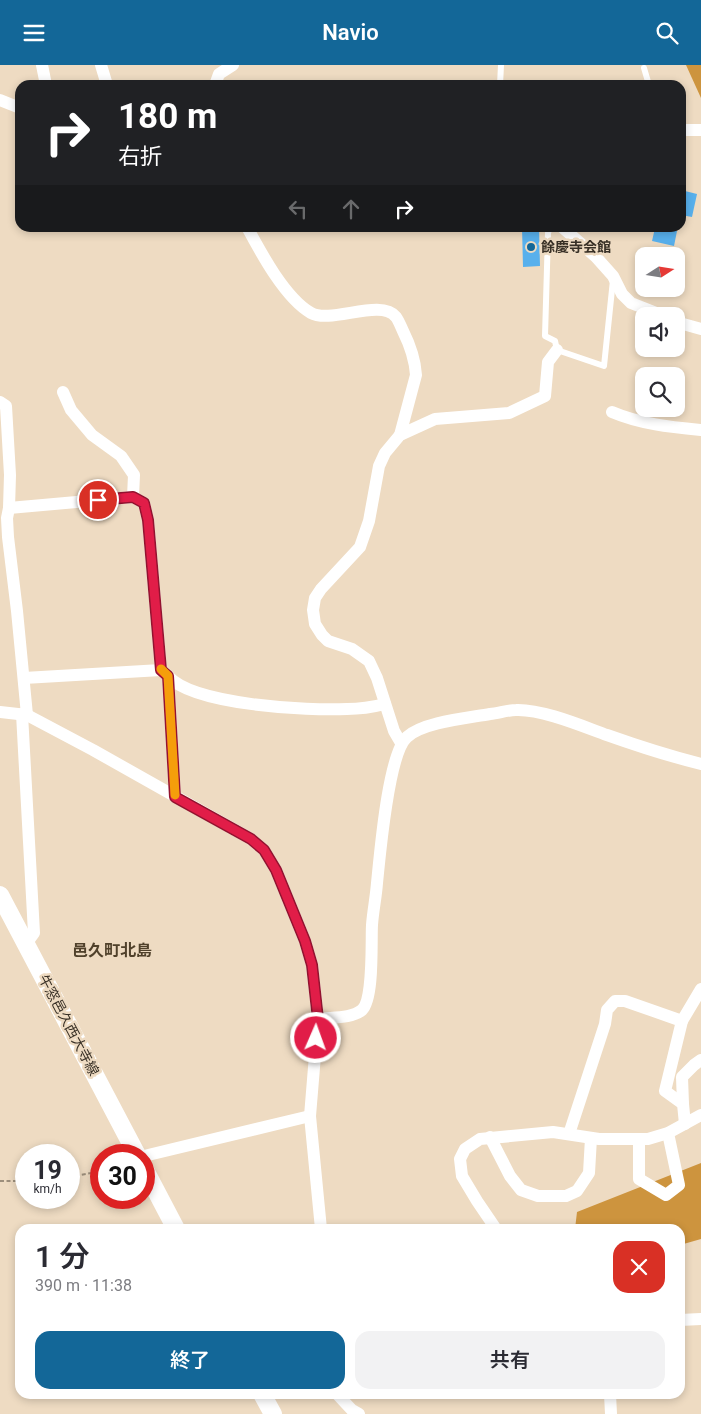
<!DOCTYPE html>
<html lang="ja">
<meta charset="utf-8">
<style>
body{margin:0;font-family:Roboto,"Noto Sans JP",sans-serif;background:#f2f2f3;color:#2b2b33;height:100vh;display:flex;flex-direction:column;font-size:19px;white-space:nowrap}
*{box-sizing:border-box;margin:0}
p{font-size:16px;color:#7c7c81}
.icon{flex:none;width:28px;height:28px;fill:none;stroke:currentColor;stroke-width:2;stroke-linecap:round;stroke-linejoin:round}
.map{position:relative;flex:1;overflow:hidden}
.sheet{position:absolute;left:15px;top:1159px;width:670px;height:175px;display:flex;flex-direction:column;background:#fff;border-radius:15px;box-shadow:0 2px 8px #0003}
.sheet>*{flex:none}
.guide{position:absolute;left:15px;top:15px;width:671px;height:152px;border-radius:15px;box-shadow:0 2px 8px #0003;background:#202124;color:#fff;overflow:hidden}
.needle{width:32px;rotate:78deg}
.buttons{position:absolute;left:635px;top:182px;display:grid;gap:10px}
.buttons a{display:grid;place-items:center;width:50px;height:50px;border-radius:10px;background:#fff;box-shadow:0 2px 8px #0003;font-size:25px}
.speed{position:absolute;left:15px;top:1079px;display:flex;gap:10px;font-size:25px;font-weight:700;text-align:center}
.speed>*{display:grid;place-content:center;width:65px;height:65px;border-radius:50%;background:#fff;box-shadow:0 2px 8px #0003;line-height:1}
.speed small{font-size:12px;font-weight:400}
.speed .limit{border:8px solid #d22;background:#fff;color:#111}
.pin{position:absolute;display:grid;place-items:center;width:42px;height:42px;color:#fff;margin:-21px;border:2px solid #fff;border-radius:50%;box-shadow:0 1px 5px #0007}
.me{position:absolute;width:55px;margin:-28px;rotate:2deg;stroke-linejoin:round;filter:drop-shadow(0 0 4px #0008)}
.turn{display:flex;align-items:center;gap:18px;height:105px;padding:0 20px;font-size:22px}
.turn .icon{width:65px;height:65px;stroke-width:2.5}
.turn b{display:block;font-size:35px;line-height:42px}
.lanes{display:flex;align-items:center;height:48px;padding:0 20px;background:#0003;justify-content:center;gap:25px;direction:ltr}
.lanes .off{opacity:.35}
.round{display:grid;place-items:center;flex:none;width:52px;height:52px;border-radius:15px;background:#f2f2f3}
.summary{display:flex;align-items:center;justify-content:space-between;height:85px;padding:0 20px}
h1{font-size:30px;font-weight:600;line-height:38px}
.action{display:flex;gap:10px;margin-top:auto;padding:10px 20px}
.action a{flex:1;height:58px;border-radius:15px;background:#136798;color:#fff;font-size:20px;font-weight:600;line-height:58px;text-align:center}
.action a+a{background:#f2f2f3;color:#2b2b33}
header{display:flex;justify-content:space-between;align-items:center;height:65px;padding:0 20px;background:#136798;color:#fff;font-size:22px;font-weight:600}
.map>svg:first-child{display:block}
.forest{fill:#cd943e}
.building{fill:#58b0ec}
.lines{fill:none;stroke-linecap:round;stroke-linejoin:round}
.path{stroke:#9d8f7c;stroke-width:2;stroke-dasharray:4 2.5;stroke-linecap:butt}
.lane{stroke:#fff;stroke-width:6}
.street{stroke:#fff;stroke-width:12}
.secondary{stroke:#fff;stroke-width:18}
.route-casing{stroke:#92132f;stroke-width:12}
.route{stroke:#e11d48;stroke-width:9}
.slow{stroke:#f59e0b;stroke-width:9}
.poi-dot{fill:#136798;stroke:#eedbc2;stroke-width:2}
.labels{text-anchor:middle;stroke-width:5;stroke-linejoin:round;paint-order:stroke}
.poi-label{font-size:14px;font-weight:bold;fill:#383026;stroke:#eedbc2;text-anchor:start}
.street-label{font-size:14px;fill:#383026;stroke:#eedbc2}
.quarter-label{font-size:16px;font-weight:bold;fill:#50412b;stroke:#eedbc2}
</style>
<header><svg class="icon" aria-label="menu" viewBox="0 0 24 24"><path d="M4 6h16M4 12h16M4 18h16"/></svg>Navio<svg class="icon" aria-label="search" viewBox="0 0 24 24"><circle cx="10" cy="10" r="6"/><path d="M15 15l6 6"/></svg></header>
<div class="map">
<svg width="701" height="1349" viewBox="0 0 701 1349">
<rect width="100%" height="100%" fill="#eedbc2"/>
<g class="forest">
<polygon points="686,0 701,0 701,33"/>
<polygon points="701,1098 701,1174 680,1180 680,1164 575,1164 577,1147"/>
</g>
<g class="building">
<polygon points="681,125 697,129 692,152 681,150"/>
<polygon points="522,162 539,162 540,201 523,202"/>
<polygon points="664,162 671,162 671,165 677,166 674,181 652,176 655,163 664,165"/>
</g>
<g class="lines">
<g class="path">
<polyline points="69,1112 91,1108 101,1104"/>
<polyline points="0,1116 26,1116"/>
</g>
<g class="lane">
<polyline points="644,3 649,20"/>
<polyline points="500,20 501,0"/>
<polyline points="550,162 548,168 545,271 555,276 557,285 604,301 613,215"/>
</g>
<g class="street">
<polyline points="42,0 46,20"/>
<polyline points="101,0 107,20"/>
<polyline points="215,20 219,9 233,0"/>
<polyline points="0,35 20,43"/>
<polyline points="681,65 701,65"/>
<path d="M247,162C261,188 285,233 311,248C331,259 381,233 396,252C399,256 401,262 403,266C410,280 415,294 416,310L400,370"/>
<polyline points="562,162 596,192 613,211 622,229 631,238 664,251"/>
<polyline points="676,257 701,264"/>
<polyline points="0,337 6,341 10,410 9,443 7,453 8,472 17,546 27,650 0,647"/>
<path d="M612,347C640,359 670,362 701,365"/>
<polyline points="9,443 133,432 134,410 121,391 92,370 71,345 63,327"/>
<polyline points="165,608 168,611 175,732"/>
<path d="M168,611C193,640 308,646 347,644C359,644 373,642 385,639"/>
<polyline points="24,613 161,605 148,455 144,438 133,432"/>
<polyline points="22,649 34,868 26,879"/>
<polyline points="27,650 93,685 251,774 264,785 276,805 305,876 312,900 318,954 310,1051 321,1164"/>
<polyline points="401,678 394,666 377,613 369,596 352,584 328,576 322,570 315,559 313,545 315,533 321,524 360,482 369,456 379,401 385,388 400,370 435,354 509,348 545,331 548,297 557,285"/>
<path d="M318,954C331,952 351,954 362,945C374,934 371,876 372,860C373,846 376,832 377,818C380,790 388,689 407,672C423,657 468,653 490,649C499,648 508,645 516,645C542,644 582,661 607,670C638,681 669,691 701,699"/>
<polyline points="682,956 701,924"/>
<polyline points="683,1039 682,1012 694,1000 701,995"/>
<polyline points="569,1069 605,959 607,945 615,936 625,936 682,956 665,1026 683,1039 685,1059"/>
<polyline points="490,1072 510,1111 521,1125 538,1131 566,1131 577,1126 589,1108 591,1073"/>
<polyline points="639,1074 639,1114 666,1130 679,1120 668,1068"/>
<polyline points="144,1091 310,1051"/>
<polyline points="496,1164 477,1136 462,1111 460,1094 465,1084 480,1074 553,1067 599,1074 648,1074 668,1068 701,1050"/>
<polyline points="680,1255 701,1254"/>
<polyline points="337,1329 352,1345 359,1349"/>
<polyline points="610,1329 611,1349"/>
</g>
<g class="secondary">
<polyline points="0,830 137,1090"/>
<polyline points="144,1103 176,1164"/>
<polyline points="262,1329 273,1349"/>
</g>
</g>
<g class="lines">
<g class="route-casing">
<polyline id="route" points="98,435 133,432 144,438 148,455 161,605 168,611 175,732 251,774 264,785 276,805 305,876 312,900 318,954 316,973"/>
</g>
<use href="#route" class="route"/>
<polyline class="slow" points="161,604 168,611 175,730"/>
</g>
<circle class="poi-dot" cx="531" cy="182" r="5"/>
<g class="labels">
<g class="poi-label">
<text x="541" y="187">餘慶寺会館</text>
</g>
<g class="street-label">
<text transform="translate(69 960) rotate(62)" y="5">牛窓邑久西大寺線</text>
</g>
<g class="quarter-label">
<text x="112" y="891">邑久町北島</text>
</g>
</g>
</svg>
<div class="buttons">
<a><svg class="needle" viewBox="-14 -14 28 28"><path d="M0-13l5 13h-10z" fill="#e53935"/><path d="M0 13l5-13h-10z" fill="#7c7c81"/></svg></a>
<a><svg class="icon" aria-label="sound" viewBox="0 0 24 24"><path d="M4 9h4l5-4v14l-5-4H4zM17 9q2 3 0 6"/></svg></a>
<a><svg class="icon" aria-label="search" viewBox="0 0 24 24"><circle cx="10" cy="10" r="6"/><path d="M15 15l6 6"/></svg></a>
</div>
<div class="speed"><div>19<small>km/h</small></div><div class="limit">30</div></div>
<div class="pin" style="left:98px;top:435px;background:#d93025"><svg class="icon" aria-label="arrive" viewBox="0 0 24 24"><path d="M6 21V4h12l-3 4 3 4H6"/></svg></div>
<svg class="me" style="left:316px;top:973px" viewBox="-20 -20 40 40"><circle r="17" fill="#e11d48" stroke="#fff" stroke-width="3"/><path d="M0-11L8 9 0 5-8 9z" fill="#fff"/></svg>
<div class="guide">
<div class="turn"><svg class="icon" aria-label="right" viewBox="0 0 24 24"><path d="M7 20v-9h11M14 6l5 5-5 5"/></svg><div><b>180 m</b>右折</div></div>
<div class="lanes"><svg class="icon off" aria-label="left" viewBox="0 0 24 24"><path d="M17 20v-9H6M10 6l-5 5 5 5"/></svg><svg class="icon off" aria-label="ahead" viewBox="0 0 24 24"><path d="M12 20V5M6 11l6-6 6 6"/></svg><svg class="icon" aria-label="right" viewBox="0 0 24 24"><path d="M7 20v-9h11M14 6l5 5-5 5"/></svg></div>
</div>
<section class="sheet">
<div class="summary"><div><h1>1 分</h1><p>390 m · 11:38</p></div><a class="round" style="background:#d93025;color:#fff"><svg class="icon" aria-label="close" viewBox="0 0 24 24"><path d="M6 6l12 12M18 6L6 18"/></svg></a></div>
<div class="action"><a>終了</a><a>共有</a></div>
</section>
</div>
